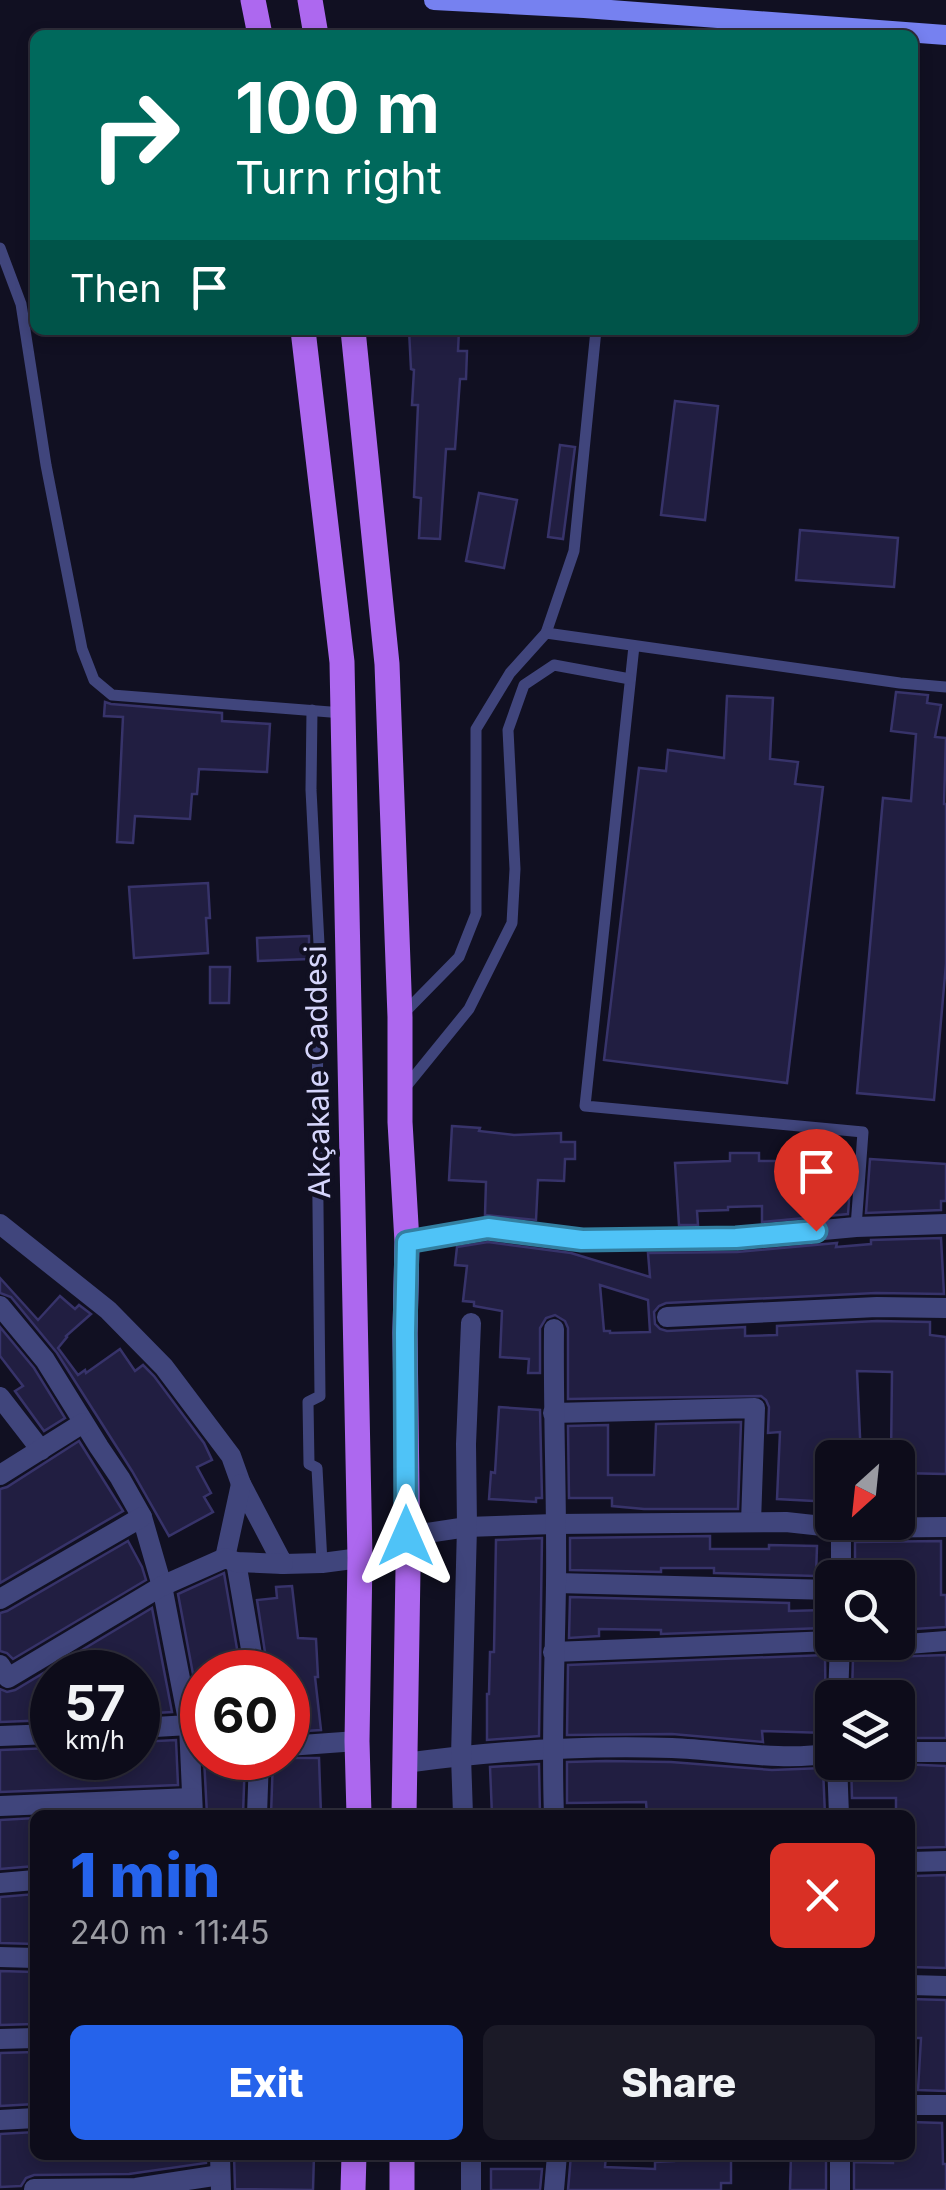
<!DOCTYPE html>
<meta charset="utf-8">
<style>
body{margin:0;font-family:Inter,sans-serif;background:#1b1a27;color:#f1f3f6;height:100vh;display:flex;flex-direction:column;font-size:38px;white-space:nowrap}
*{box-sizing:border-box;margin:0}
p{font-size:32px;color:#9a9ba2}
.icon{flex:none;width:55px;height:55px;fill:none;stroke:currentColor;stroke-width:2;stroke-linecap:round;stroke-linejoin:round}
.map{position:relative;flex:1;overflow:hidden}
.details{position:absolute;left:30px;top:1810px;width:885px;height:350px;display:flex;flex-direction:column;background:#0d0c1a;border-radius:15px;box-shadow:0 5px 15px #0003,0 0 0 2px #2d2c39}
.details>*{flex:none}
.top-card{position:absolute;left:30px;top:30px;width:888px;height:305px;border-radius:15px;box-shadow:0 5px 15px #0003,0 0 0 2px #2d2c39;background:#00695c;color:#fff;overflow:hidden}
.needle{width:65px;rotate:207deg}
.buttons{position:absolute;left:815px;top:1440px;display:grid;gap:20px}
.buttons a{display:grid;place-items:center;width:100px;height:100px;border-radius:15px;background:#0d0c1a;box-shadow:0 5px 15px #0003,0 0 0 2px #2d2c39;font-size:50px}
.speed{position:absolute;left:30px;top:1650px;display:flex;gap:20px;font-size:50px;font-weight:700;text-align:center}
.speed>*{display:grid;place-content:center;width:130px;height:130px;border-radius:50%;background:#0d0c1a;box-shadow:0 5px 15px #0003,0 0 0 2px #2d2c39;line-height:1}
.speed small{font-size:25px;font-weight:400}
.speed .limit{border:15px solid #d22;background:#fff;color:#111}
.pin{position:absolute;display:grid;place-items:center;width:85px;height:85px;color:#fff;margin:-102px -42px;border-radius:50% 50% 50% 0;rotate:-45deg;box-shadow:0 0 10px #0007}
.pin .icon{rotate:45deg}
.me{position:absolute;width:110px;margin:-55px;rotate:0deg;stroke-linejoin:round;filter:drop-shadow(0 0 8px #0008)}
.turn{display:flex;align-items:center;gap:35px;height:210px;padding:0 40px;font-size:45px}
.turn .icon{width:130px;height:130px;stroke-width:2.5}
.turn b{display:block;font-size:70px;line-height:85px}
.then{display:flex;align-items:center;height:95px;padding:0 40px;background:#0003;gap:20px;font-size:38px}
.round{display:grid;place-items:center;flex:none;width:105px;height:105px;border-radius:15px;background:#1b1a27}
.head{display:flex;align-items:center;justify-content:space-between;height:170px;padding:0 40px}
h1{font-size:60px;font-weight:800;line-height:75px;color:#2563eb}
.action{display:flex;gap:20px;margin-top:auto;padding:20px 40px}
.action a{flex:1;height:115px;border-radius:15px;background:#2563eb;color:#fff;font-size:40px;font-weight:800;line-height:115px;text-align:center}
.action a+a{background:#1b1a27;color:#f1f3f6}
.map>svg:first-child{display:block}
.building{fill:#211e41;stroke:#37336a;stroke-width:2.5;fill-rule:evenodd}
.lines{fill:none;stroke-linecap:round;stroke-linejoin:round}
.lane{stroke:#40457c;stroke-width:11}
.street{stroke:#40457c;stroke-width:20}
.secondary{stroke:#7681f0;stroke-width:20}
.primary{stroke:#ad68ef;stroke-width:25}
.route-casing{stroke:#337fa1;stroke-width:25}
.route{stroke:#4fc3f7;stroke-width:18}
.labels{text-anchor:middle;stroke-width:9;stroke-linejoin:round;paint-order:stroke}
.street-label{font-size:30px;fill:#d5d5fb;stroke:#111022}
</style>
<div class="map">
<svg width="946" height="2190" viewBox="0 0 946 2190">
<rect width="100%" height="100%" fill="#111022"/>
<g class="building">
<polygon points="409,330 459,330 458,351 467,351 466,379 460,379 455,449 446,449 440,539 419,538 421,498 414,497 418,405 412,405 414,370 411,369"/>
<polygon points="675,401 718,406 705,520 661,515"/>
<polygon points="560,445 575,447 563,539 548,537"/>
<polygon points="479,493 517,500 504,568 466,561"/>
<polygon points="800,530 898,538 894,587 796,580"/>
<polygon points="896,692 928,695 927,703 941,705 935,737 946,738 944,804 946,804 946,964 934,1100 857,1093 883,798 911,801 916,734 891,731"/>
<polygon points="727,696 773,698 770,759 798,762 795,784 823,787 787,1083 604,1060 639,768 666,771 668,750 724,758"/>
<polygon points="105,702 111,704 222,713 222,721 270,724 267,772 199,769 197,794 192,794 190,819 135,816 133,843 117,842 123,717 104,716"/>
<polygon points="208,883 210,918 206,918 208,953 134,958 129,887"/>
<polygon points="309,936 309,959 258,961 257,938"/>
<polygon points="210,967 230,967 229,1003 210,1003"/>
<polygon points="452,1126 480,1128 479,1131 514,1135 561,1133 561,1142 575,1142 575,1159 565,1159 564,1181 538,1180 536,1220 485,1215 486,1182 449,1180"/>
<polygon points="730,1153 759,1153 759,1161 781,1161 822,1180 823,1159 852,1159 848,1214 762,1222 762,1206 728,1207 728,1210 697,1211 698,1225 679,1225 675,1163 730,1161"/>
<polygon points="870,1159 946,1164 946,1201 941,1201 941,1210 866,1213"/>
<path d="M941,1238L944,1294L876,1293L666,1303L659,1306L654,1312L655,1324L660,1329L667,1331L745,1327V1336L777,1335V1326L877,1321L930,1322V1335L946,1337V1474L898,1473V1458H891L892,1372L857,1371L861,1458H832V1502L777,1499L780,1432L768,1433L769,1407L766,1400L761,1396L568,1399V1328L565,1321L555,1315L546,1318L540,1328V1373H528L529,1359L500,1357L502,1311L474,1306V1302L463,1301L467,1266L455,1265L457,1247L488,1242L571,1253L650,1277L648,1253L737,1252L837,1243L836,1247L871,1244V1240ZM600,1285L648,1300L650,1332L610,1333V1331H604Z"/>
<polygon points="0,1278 38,1320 60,1296 75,1309 79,1305 91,1314 66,1336 67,1337 58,1348 78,1375 85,1370 86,1373 120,1349 135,1371 143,1365 154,1376 204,1443 212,1460 197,1467 211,1493 204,1497 213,1512 169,1536 132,1471 57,1353 11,1297 0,1293"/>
<polygon points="0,1327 34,1368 65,1418 44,1431 15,1391 23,1386 0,1356"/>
<polygon points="499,1407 540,1410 542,1498 536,1498 536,1502 489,1499 491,1472 495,1473"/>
<polygon points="741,1422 738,1509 644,1509 612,1506 612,1498 569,1498 568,1426 608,1425 608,1475 654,1475 656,1424"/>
<polygon points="79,1441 123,1511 0,1583 0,1489 7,1487"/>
<polygon points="710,1536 710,1549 769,1549 769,1545 817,1546 816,1576 714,1573 714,1568 661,1568 661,1572 570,1570 570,1538"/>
<polygon points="542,1538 539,1736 487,1740 487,1694 489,1694 490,1652 494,1652 496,1540"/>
<polygon points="128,1541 142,1567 146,1580 13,1659 7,1653 0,1651 0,1613 7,1611"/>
<polygon points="941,1541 941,1595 946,1595 946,1627 898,1630 898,1608 910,1608 910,1583 898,1583 898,1574 855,1574 855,1542"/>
<polygon points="224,1573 241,1672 202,1672 202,1722 178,1594"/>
<polygon points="292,1586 298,1638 316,1639 318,1677 315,1677 321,1730 288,1732 288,1672 268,1672 257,1600 277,1598 276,1587"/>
<polygon points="570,1597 789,1603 789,1611 824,1610 824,1628 661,1634 661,1630 599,1629 599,1636 569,1638"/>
<polygon points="152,1608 172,1712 138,1714 138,1672 52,1672 52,1720 0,1722 0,1689 7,1692 15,1690"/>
<polygon points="825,1655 826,1733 762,1731 763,1742 672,1734 567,1735 568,1665"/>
<polygon points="946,1655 946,1738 898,1738 898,1693 852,1694 853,1658"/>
<polygon points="176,1740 178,1785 0,1792 0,1750 52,1748 52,1759 74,1758 76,1768 107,1766 108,1758 138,1758 138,1742"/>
<polygon points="204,1758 245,1758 243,1815 207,1815"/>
<polygon points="273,1758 319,1758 321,1815 271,1815"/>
<polygon points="606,1761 671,1762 772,1770 823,1768 825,1815 647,1815 646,1802 567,1803 567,1762"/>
<polygon points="851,1762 946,1766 946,1847 910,1848 910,1815 896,1815 896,1798 852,1798"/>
<polygon points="539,1764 540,1815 492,1815 490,1767"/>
<polygon points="35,1818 35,1866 0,1869 0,1820"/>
<polygon points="946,1875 946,1968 910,1967 910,1922 912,1922 914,1876"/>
<polygon points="35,1894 35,1944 0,1943 0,1897"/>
<polygon points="0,1971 35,1972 35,2024 0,2025"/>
<polygon points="910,1999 946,2000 946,2091 918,2090 921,2038 910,2038"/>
<polygon points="35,2052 35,2104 0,2106 0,2053"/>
<polygon points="910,2122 942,2123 943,2164 946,2164 946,2190 854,2190 854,2162 893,2163 893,2159 903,2159 903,2155 910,2155"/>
<polygon points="35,2132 35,2155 206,2156 206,2163 129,2174 34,2175 26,2178 21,2186 0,2187 0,2134"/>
<polygon points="234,2155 314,2155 313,2190 235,2189"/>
<polygon points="571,2155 606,2155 605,2167 655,2169 655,2162 674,2161 674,2155 731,2155 731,2183 721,2183 721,2190 568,2190"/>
<polygon points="791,2155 826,2155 826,2190 790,2190"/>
<polygon points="491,2169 542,2169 540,2190 491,2190"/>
</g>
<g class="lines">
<g class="lane">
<polyline points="0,248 21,304 46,465 82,649 94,680 112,695 343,713"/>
<polyline points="546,633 574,551 596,330"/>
<polyline points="634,646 585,1106 863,1132 856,1227"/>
<polyline points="312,710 311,790 319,944 317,1113 320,1396 308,1402 309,1464 317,1468 322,1563"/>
<polyline points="402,1015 459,957 476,914 476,729 510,673 546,633 900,683 946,687"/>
<polyline points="404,1089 469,1009 512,923 515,869 508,730 524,685 554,665 630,679"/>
</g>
<g class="street">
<polyline points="0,1224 108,1310 164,1367 231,1456 241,1484 283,1564 322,1563 360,1558"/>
<polyline points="407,1242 488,1228 581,1240 736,1238 856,1227 946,1224"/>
<polyline points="0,1306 45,1360 99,1447 120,1478 142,1517 162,1586 189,1725 193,1815"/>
<polyline points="667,1317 877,1307 946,1308"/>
<polyline points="0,1397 41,1450"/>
<polyline points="553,1413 755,1408 751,1522"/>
<polyline points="0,1475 83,1423"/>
<polyline points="407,1536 467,1527 555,1524 786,1522 841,1528 946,1527"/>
<polyline points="225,1558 241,1484"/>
<polyline points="236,1562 255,1672"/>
<polyline points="841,1578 841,1528"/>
<polyline points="556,1583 832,1590"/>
<polyline points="0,1599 142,1517"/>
<polyline points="839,1642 908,1644 946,1641"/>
<polyline points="553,1652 832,1641"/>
<polyline points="0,1665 8,1678 162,1586 225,1558 236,1562 283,1564"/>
<polyline points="838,1698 840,1642"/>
<polyline points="138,1728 189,1725"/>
<polyline points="0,1736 52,1734"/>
<polyline points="288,1746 357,1741"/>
<polyline points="898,1752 946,1752"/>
<polyline points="837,1762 839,1815"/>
<path d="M405,1763C493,1751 584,1745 672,1748C725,1750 780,1762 832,1753"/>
<polyline points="0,1806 192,1798"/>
<polyline points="257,1815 259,1758"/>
<polyline points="463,1815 461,1756 467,1527 466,1444 471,1323"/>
<path d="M554,1815C551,1738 555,1661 556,1584C557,1499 553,1414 554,1329"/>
<polyline points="910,1862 946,1861"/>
<polyline points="0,1883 35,1880"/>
<polyline points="0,1957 35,1958"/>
<polyline points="910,1985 946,1986"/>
<polyline points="0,2039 35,2038"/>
<polyline points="910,2105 946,2105"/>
<polyline points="0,2120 35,2118"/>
<polyline points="220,2155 221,2190"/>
<polyline points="471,2155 471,2190"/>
<polyline points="840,2155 840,2190"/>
<polyline points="34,2189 136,2188 220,2175"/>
<polyline points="554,2190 557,2155"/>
</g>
<polyline class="secondary" points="434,0 584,8 946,35"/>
<g class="primary">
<polyline points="253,0 260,35"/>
<polyline points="310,0 316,35"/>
<polyline points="303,330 342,662 360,1558 357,1741 359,1815"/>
<polyline points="353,330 387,664 400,1017 400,1122 407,1242 405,1333 408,1569 404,1815"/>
<polyline points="402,2155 402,2190"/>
<polyline points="353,2190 354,2155"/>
</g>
</g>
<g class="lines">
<g class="route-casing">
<polyline id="route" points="406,1536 405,1333 407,1242 488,1228 582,1240 736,1238 816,1231"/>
</g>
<use href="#route" class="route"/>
</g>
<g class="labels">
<g class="street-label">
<text transform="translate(318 1072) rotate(-91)" y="10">Akçakale Caddesi</text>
</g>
</g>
</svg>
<div class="buttons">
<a><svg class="needle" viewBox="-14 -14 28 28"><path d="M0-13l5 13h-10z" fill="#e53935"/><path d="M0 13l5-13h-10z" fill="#9a9ba2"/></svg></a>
<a><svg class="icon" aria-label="search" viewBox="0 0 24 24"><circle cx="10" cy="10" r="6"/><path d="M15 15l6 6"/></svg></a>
<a><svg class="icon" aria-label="layers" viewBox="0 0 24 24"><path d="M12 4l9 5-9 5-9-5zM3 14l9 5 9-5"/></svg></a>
</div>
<div class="speed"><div>57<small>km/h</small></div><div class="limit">60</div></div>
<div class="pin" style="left:816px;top:1231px;background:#d93025"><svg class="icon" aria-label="arrive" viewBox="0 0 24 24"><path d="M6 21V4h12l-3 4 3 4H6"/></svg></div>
<svg class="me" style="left:406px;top:1536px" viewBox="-20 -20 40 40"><path d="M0-17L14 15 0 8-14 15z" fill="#4fc3f7" stroke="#fff" stroke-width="4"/></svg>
<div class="top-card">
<div class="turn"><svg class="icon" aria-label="right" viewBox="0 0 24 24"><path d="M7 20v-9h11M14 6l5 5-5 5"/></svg><div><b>100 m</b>Turn right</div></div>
<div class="then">Then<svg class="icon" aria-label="arrive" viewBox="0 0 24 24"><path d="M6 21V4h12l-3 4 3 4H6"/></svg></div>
</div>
<section class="details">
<div class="head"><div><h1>1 min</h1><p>240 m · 11:45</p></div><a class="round" style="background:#d93025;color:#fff"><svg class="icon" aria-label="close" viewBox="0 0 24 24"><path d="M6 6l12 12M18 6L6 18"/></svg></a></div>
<div class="action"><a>Exit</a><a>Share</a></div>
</section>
</div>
